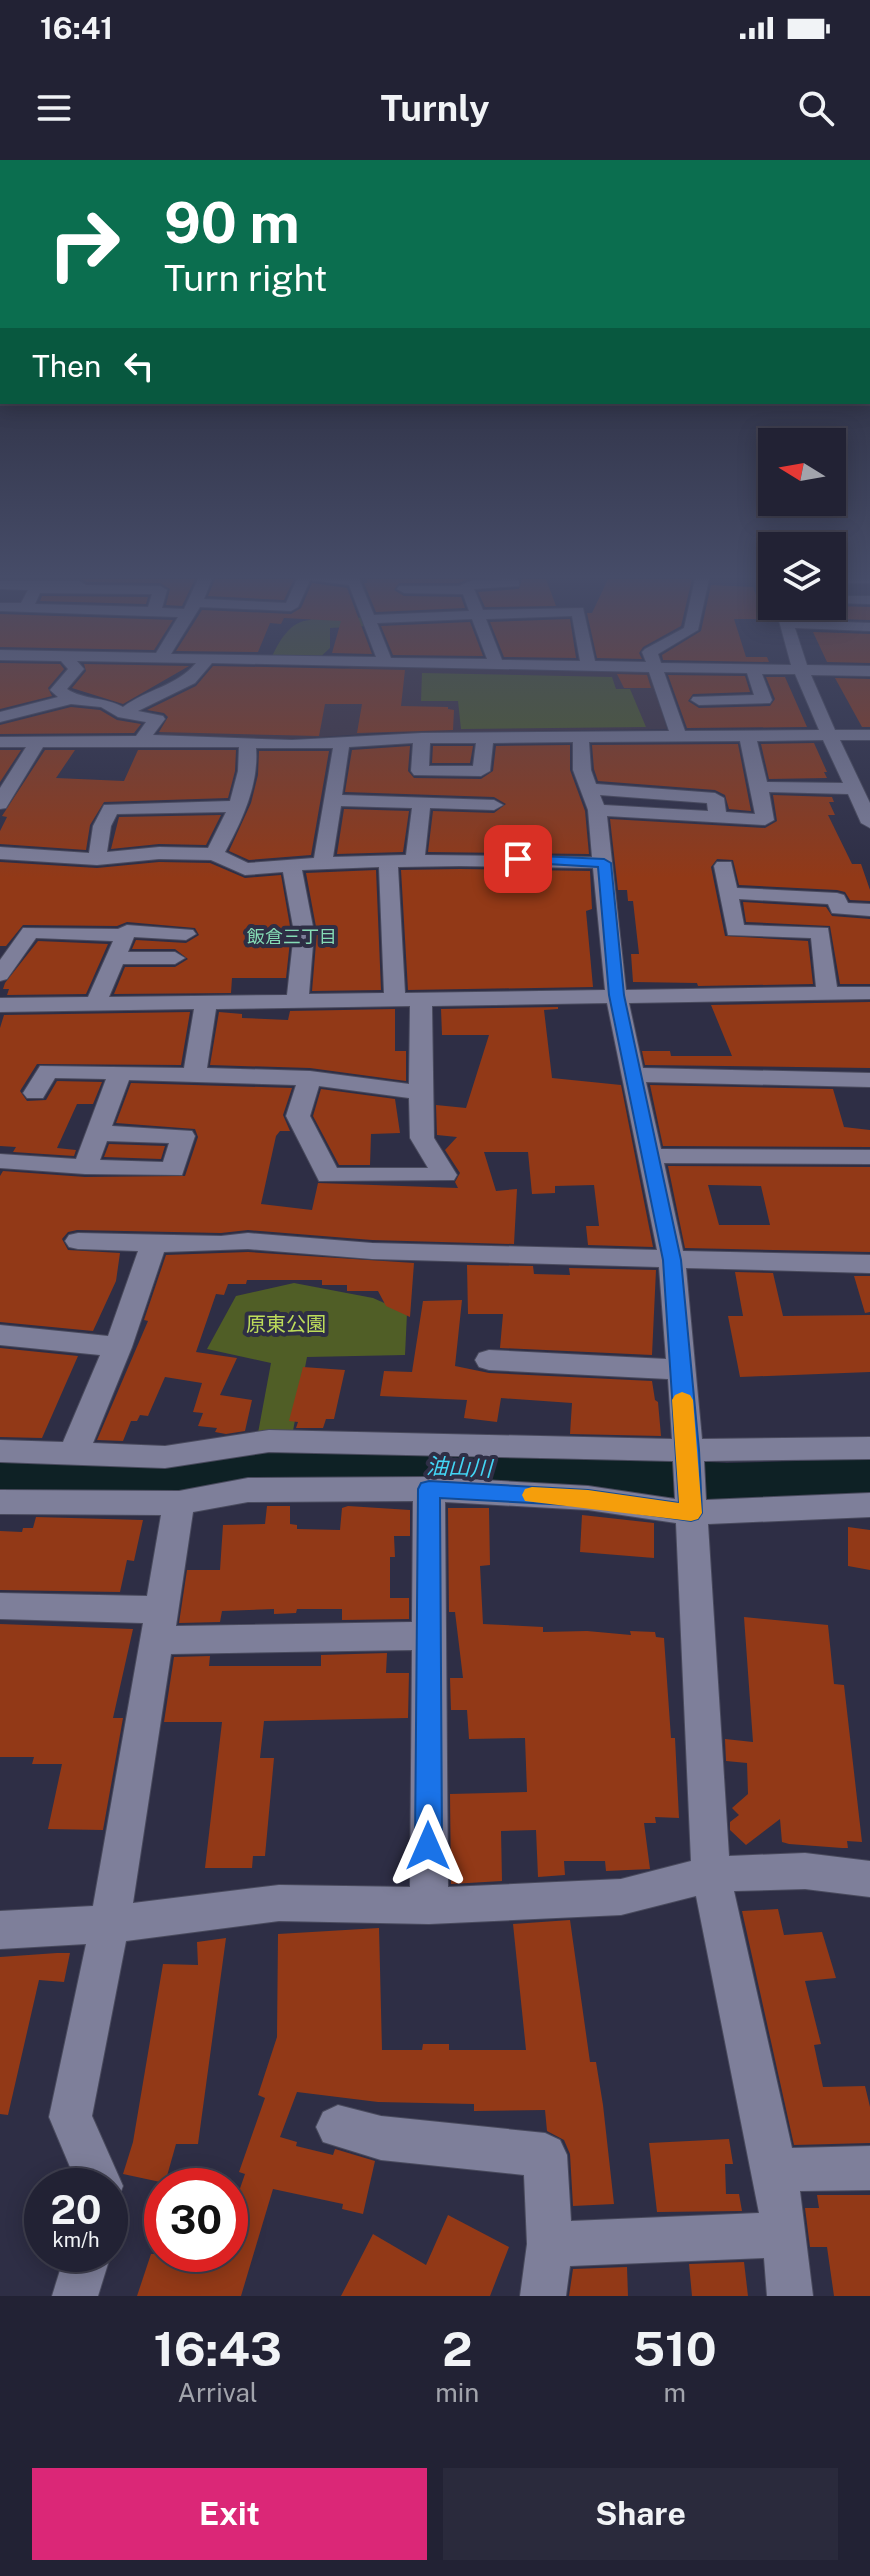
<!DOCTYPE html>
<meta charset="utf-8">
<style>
body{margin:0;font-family:"Public Sans","Noto Sans JP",sans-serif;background:#2a2a3c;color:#f1f3f6;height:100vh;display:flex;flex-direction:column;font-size:30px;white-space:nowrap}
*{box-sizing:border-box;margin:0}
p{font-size:26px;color:#a2a4ac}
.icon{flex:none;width:44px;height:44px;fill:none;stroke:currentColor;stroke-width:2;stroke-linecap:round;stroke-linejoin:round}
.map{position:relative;height:2136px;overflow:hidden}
.sheet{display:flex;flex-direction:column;background:#222234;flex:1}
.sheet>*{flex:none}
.guide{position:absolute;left:0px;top:0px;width:870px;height:244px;box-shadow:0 4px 20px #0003,0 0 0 2px #3f3f4f;background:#0b6e4f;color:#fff;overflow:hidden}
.needle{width:52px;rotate:281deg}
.tools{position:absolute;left:758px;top:268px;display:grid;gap:16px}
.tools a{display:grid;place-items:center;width:88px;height:88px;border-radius:0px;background:#222234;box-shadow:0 4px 20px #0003,0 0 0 2px #3f3f4f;font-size:40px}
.speed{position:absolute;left:24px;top:2008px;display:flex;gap:16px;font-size:40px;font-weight:700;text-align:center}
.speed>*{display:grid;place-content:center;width:104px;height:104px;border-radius:50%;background:#222234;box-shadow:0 4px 20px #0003,0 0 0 2px #3f3f4f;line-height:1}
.speed small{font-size:20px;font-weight:400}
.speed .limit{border:12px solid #d22;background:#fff;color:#111}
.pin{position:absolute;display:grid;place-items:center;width:68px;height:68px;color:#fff;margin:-34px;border-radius:16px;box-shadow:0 4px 12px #0006}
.me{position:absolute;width:88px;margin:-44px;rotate:0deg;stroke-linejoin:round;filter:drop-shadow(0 0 6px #0008)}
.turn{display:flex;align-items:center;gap:28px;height:168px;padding:0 32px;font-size:36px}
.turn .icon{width:104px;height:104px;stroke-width:2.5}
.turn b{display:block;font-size:56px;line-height:68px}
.then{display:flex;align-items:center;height:76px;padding:0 32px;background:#0003;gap:16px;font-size:30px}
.eta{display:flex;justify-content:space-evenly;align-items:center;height:136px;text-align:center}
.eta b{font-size:48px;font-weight:700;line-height:56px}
.cta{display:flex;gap:16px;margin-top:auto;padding:16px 32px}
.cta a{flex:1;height:92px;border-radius:0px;background:#db2777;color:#fff;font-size:32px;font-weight:700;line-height:92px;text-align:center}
.cta a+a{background:#2a2a3c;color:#f1f3f6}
.status{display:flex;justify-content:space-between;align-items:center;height:56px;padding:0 40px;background:#222234;direction:ltr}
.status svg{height:22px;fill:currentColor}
header{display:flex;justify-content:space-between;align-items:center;height:104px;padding:0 32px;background:#222234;font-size:36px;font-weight:700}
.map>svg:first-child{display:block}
.education{fill:#403442}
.green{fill:#505e26}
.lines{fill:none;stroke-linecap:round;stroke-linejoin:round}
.river{fill:#0e2125;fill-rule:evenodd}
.building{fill:#923917;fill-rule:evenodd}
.minor-casing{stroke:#494a5d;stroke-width:2}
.minor{fill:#7e7f9a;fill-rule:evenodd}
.route{fill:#1a73e8;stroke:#114b97;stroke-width:2}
.slow{fill:#f59e0b}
.labels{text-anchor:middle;stroke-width:8;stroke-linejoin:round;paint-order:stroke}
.far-neighbourhood-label{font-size:18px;fill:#85dbb5;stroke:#2e2e45}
.park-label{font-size:20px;fill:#bddc5a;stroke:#2e2e45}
.water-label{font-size:22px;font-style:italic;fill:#43d6f5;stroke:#2e2e45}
</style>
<div class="status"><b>16:41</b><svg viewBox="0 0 49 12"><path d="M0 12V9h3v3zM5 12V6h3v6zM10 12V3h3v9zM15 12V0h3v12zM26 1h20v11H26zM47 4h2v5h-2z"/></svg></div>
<header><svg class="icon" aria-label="menu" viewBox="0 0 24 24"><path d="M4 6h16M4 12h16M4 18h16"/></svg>Turnly<svg class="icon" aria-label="search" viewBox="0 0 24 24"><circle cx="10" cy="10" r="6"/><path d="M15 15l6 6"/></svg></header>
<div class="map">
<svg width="870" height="2136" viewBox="0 0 870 2136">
<rect width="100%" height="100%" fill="#2e2e45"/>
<polygon class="education" points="355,506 649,510 667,569 378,573 277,580 158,575 178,548 272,529"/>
<g class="green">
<path d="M316,454L364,458L366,466L330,468V488L317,500L271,499C279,481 290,461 310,460Z"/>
<polygon points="422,513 612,517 616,529 630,529 646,567 461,569 458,541 421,541"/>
<polygon points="294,1123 373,1138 407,1153 405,1195 307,1197 292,1276 258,1273 271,1203 207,1189 236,1136"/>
</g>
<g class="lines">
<polygon class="river" points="437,1287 727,1303 870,1299 870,1335 727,1341 437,1323 276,1324 184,1335 65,1340 0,1334 0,1298 65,1302 184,1299 276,1288"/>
</g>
<g class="building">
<polygon points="81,419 195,419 182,446 166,445 170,429 160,423 87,422"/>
<polygon points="215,419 294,419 284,440 208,436"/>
<polygon points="367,419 469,419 458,423 399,423 394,430 404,436 461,437 465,448 376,452 364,423 367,423"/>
<polygon points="522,419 546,419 556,446 485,447 478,432 519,429"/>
<polygon points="608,419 692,419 681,466 643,487 639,493 642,499 597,498 587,453 592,453"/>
<polygon points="312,423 347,428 372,494 332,493 341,461 284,458 281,464 270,463 258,492 176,491 202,450 291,454 301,448"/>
<polygon points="711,425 753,427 765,459 734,459 746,497 767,497 769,502 663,500 662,495 701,471"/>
<polygon points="42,436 148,437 146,444 40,441"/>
<polygon points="832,443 835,446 870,447 870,460 811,458 807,446 832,446"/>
<polygon points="0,454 173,460 154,490 0,487"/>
<polygon points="570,459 576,498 504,497 490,462"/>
<polygon points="470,462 483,496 393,495 381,466"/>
<polygon points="813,472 870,474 870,503 827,502"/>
<polygon points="0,503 60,504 64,509 48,528 52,536 0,549"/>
<polygon points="84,504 189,506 123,544 72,528 86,511"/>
<polygon points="213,506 405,510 401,546 448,547 448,549 454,550 453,570 357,573 362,544 325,544 319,576 159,572 168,557 164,553 147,550 196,526"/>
<polygon points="617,514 647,515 651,528 624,528"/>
<polygon points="668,515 745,516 750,532 693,534 688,541 699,548 770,546 775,539 766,517 785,517 807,567 687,568"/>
<polygon points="835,518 870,519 870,567 862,567"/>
<polygon points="71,547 100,550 117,560 141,564 134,573 0,574 0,565"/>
<polygon points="814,583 827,612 824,612 827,618 769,619 761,584"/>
<polygon points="738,584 751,651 729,649 725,635 715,630 598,621 594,609 592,585"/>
<polygon points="570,585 570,610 585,651 589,694 428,692 433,651 494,653 506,644 494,637 345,632 352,590 410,586 408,611 414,618 481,619 493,611 496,586"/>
<polygon points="433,586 473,586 470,603 432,603"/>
<polygon points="0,590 21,590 0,622"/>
<polygon points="45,590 75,590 56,618 124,621 138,590 236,590 235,611 228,638 104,642 90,665 86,690 0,684 0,671 7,657 2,656"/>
<polygon points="259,591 329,591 311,695 249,700 229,691 251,643 258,615"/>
<polygon points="773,635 832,637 834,642 829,642 835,655 828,655 852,704 861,704 870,730 870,741 850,740 845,732 837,730 739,725 733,700 717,699 711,707 725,776 808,781 813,824 698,826 697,823 633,822 631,794 639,794 633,741 628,741 627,730 618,730 610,659 765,668 777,661"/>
<polygon points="344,649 409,651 403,692 337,694"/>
<polygon points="221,655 206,685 159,684 111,689 119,657"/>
<polygon points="0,702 97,708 159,702 210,703 245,718 281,715 291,772 286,818 232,818 231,833 114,834 125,807 175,807 188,799 175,789 132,789 136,780 186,783 199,775 195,768 127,762 117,766 23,765 6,786 0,786"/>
<polygon points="460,709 590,711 592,749 586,751 593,827 408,830 401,710"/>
<polygon points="376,710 381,830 312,831 317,772 306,713"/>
<polygon points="743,742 826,747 832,756 870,759 870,824 840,824 830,766 746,762"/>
<polygon points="38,781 108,784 86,834 7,835 9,829 3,829 5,823"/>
<polygon points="870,842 870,908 645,905 642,891 670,891 671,896 732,896 711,845"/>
<polygon points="558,847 558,849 544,850 552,918 621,925 653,1087 588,1085 586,1066 599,1066 594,1025 555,1026 555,1033 532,1034 528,992 484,992 496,1031 517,1029 514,1084 372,1080 248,1070 221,1073 77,1070 68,1072 62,1079 68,1090 120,1093 116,1121 93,1171 0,1162 0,1016 3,1011 85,1017 185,1016 198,977 195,969 116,963 131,923 292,928 283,955 290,971 280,971 276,976 261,1044 312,1050 318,1023 458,1028 455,1022 460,1013 445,990 457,977 437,975 436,945 466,948 489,875 442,875 441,849"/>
<polygon points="395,849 395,891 406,891 406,921 310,908 210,905 219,852 242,854 242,858 288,860 290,851"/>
<polygon points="190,852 181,905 37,904 20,931 27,941 46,940 57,921 102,922 93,944 77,944 57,988 76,990 74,996 13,992 16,987 0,986 0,868 4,855"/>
<polygon points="650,925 833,929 844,967 870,970 870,987 663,986"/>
<polygon points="321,929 395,939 400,973 371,974 370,1005 339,1005 313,956"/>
<polygon points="109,984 165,986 161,999 104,997"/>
<path d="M668,1006L870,1007V1092L685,1088ZM708,1025L761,1026L770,1065H719Z"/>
<polygon points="248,1092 414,1103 410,1157 386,1146 378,1131 347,1131 347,1125 322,1125 322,1120 247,1120 246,1124 228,1124 224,1135 216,1134 196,1192 237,1198 220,1235 252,1240 245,1271 226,1274 215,1272 217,1268 198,1266 203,1253 193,1252 202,1223 165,1217 148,1256 140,1255 137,1261 131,1261 123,1281 97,1280 148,1161 144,1160 166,1095"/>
<polygon points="467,1105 533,1106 534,1114 570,1115 569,1108 656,1110 652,1195 500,1188 503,1154 468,1154"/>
<polygon points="735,1112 773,1113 783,1156 870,1155 870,1212 740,1217 728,1156 743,1156"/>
<polygon points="854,1116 870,1116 870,1152 865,1153"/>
<polygon points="462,1140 455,1206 489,1213 652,1221 655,1240 658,1242 661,1276 570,1274 572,1243 501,1238 497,1262 464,1258 467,1240 380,1236 384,1211 412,1212 423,1141"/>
<polygon points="0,1188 78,1196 42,1278 0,1277"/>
<polygon points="303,1207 345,1210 334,1259 326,1259 323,1268 296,1268 298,1262 289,1261"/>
<polygon points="267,1346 290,1346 290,1364 297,1365 297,1369 340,1370 342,1348 348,1346 410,1350 410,1376 394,1376 395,1397 390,1397 390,1438 409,1438 409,1459 342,1460 342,1449 297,1449 296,1453 274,1454 274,1449 222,1451 220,1462 179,1463 187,1410 220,1410 223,1365 265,1364"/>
<polygon points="448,1348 489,1348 490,1405 480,1406 483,1464 543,1467 543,1472 587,1471 631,1475 630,1471 655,1472 656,1477 664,1478 671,1578 675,1578 679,1658 655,1657 656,1663 644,1663 650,1709 606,1711 605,1701 564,1701 565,1715 538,1717 536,1670 501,1671 502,1721 451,1724 450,1634 527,1632 525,1578 469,1579 467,1550 451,1550 450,1518 463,1518 455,1452 449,1452"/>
<polygon points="582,1355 654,1363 654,1398 580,1392"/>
<polygon points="36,1357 143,1360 134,1401 127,1400 120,1432 0,1430 0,1371 22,1372 23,1368 33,1368"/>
<polygon points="848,1367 870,1370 870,1410 848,1406"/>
<polygon points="744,1457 828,1465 834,1524 844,1525 862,1682 847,1681 848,1688 842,1688 789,1684 782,1682 780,1659 746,1685 730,1670 730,1662 739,1655 732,1648 748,1634 747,1603 726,1601 725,1579 753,1582"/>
<polygon points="0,1464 133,1469 113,1558 123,1558 103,1670 48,1669 62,1604 32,1604 34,1597 0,1597"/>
<polygon points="387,1493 386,1513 409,1513 408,1558 264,1561 260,1598 274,1598 265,1696 253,1696 252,1708 205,1708 222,1562 164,1562 174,1497 210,1496 209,1506 321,1506 321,1495"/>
<polygon points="778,1749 784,1775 822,1772 836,1818 805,1821 821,1884 814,1885 823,1927 865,1926 870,1947 870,1983 794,1985 742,1751"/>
<polygon points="570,1760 590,1902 596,1902 603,1945 614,2044 573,2046 570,1994 564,1980 547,1971 545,1950 474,1951 474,1944 378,1942 297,1932 280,1977 297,1982 296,1986 333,1995 335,1989 375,2001 363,2054 342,2049 343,2044 273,2029 241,2136 137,2136 151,2094 230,2094 230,2057 245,2014 239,2012 265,1938 258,1935 277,1877 278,1774 379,1768 382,1890 422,1890 423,1884 449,1884 449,1890 526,1890 513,1764"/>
<polygon points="226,1778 198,1984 176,1984 165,2023 123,2014 133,1982 163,1804 198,1805 197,1782"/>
<polygon points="57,1793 70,1793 64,1822 39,1820 8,1955 0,1954 0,1797"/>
<polygon points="729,1979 733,2004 725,2004 726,2034 739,2034 742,2051 657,2052 649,1983"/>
<polygon points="817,2035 870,2035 870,2136 834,2136 827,2087 810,2087 805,2048 819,2048"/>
<polygon points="448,2055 509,2087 490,2136 341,2136 373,2074 426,2105"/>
<polygon points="744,2102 748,2136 692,2136 689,2104"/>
<polygon points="627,2107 628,2136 569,2136 573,2109"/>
</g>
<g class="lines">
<g class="minor-casing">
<g id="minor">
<path d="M198,419H212L204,439L286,443L297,419H359L374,455L469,451L463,434L404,433L397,429L399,426H459L473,420L514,419L519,420V426L474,429L483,450L583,448L595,501L646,502L642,492L645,489L684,468L695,419H709L698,470L658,494L661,503L791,505L775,446H789L792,460L870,463V471L795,468L807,505L870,506V516L811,515L835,570H870V580H840L870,643V668L861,663L848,634L769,632L774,660L765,665L607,656L626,830L816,827L811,778L728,775L714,706L717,702H731L737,728L837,733L844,735L848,743L870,744V756L832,753L828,744L739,739L744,765L828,768L837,827H870V839L629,843L643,908L870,913V927L646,922L661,989L870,990V1004L664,1003L683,1091L870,1095V1113L686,1108L702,1279L870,1277V1299L704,1301L706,1340L870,1333V1357L708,1364L729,1696L805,1693L870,1701V1737L805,1729L734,1731L792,1988L870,1986V2030L800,2031L813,2136H767L764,2098L570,2106L566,2136H520L527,2084L524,2015L381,2000L323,1982L316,1967L323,1952L338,1945L381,1956L545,1973L560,1980L567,1995L571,2061L759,2053L696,1736L621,1755L429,1764L279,1761L126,1781L92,1956L123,2026L117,2042L110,2044V2026H78L49,1957L86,1784L0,1789V1751L93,1746L143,1463L0,1459V1433L147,1436L161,1355L0,1354V1330L179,1331L248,1318L429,1317L588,1326L675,1339L673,1301L269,1292L165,1308L0,1302V1280L63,1282L100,1195L0,1185V1165L108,1176L138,1091L78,1089L69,1087L65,1081L69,1075L78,1073L221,1076L248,1073L372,1083L657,1090L607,843L432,846L434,978L457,1015L454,1020L319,1021L286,956L296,925L129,920L112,966L192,971L195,976L182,1015L85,1014L0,1008V994L76,999L106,919L55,918L43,938H27L23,933L40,906L184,908L194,849L0,852V838L88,837L113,781L36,778L7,819L0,821V800L23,768L118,769L127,765L193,770L196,774L186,780L134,777L128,792H175L185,798L175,804H123L109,837L287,835L294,772L283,712L245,715L211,700L159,699L97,705L0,699V687L89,693L93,666L104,645L230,641L238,611L239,587H43L6,648L0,649V628L26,587H0V577L136,576L146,562L118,557L101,547L71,544L0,562V552L58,537L50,530L68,509L61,501L0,500V490L156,493L178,457L0,451V443H21L28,430L0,429V421H79L86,425L160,426L167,430L162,448L184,449ZM310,420L349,425L376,497L171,494L200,447L291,451L298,447ZM40,433L152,434L148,447L35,444ZM572,456L580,501L502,500L486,459ZM472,459L487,499L391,498L377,463ZM77,501L196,503C177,526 147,529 123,547C105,537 84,540 67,529L84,509ZM212,503L649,512L669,571L422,573L292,580L153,575L165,559L163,556L138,551L195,523ZM664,512L747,513L754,535L693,537L691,540L699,545L770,543L772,540L762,514H795L819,570L685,571ZM823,580L843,623L767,622L757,581ZM740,581L755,654L726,652L724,638L715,633L596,624L591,610L589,582ZM573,582V610L588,650L592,697L425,695L430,648L494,650L503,645L494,640L342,635L349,587L413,583L411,611L414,615L481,616L490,611L493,583ZM430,583H476L473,606H429ZM256,588H333L314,698L248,703L225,692C242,661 259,624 256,588ZM600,635L707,643L708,651L604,645ZM341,646L412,648L406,695L333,697ZM226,652L208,688L159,687L107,692L111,666L117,654ZM460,706L593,708L605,830L405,833L398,707ZM379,707L384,833L309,834L314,772L302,710ZM410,846L409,924L310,911L207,908L216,849ZM319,926L409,938L410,978L428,1008H337L310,956ZM107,981L169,983L163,1002L100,1000ZM248,1089L372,1099L659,1107L666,1199L489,1190L479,1193L475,1200L479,1207L489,1210L668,1219L672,1279L269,1270L165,1286L93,1283L132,1187L164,1092ZM413,1341L412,1462L176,1466L193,1352L248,1342ZM445,1342L588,1350L676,1363L691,1701L621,1719L448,1727ZM412,1490L410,1727L279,1725L133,1743L171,1494Z"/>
<polygon points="840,419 870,419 870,423 847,423"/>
<polygon points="832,423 837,424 844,436 870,436 870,444 835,443"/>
<polygon points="110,2092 111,2094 98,2136 52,2136 65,2094"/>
</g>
</g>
<use href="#minor" class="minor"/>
</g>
<linearGradient id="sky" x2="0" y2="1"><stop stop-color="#191926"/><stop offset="0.58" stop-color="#464c68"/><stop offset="1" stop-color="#464c68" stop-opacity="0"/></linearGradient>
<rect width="870" height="718" fill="url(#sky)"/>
<polygon class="route" points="518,695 604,699 611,703 624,835 681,1100 699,1290 702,1353 698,1359 691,1361 588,1346 440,1338 442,1686 438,1695 428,1698 419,1695 415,1686 418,1329 421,1323 429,1321 588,1330 679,1343 663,1100 609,835 598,707 514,702 514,697"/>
<polygon class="slow" points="682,1232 690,1235 693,1240 702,1353 698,1359 691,1361 525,1341 522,1335 525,1329 532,1327 588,1330 679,1343 672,1240 675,1235"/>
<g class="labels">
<g class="far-neighbourhood-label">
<text x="292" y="783">飯倉三丁目</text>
</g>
<g class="park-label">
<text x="286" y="1171">原東公園</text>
</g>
<g class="water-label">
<text transform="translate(459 1307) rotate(2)" y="8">油山川</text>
</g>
</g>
</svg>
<div class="tools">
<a><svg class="needle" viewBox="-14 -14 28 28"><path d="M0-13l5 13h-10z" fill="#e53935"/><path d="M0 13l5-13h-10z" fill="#a2a4ac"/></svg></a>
<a><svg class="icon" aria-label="layers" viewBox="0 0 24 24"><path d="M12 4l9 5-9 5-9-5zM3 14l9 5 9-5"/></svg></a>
</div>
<div class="speed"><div>20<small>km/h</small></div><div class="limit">30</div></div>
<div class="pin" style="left:518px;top:699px;background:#d93025"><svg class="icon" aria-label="arrive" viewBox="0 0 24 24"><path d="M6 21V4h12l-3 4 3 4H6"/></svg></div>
<svg class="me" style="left:428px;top:1686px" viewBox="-20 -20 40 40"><path d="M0-17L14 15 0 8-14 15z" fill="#1a73e8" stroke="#fff" stroke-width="4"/></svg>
<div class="guide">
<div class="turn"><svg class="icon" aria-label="right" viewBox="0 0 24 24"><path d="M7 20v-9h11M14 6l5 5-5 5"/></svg><div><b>90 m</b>Turn right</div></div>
<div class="then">Then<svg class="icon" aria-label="left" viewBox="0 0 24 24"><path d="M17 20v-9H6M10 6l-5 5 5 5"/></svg></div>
</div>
</div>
<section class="sheet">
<div class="eta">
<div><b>16:43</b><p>Arrival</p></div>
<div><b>2</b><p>min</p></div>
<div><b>510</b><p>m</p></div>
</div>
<div class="cta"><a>Exit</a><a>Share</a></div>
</section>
